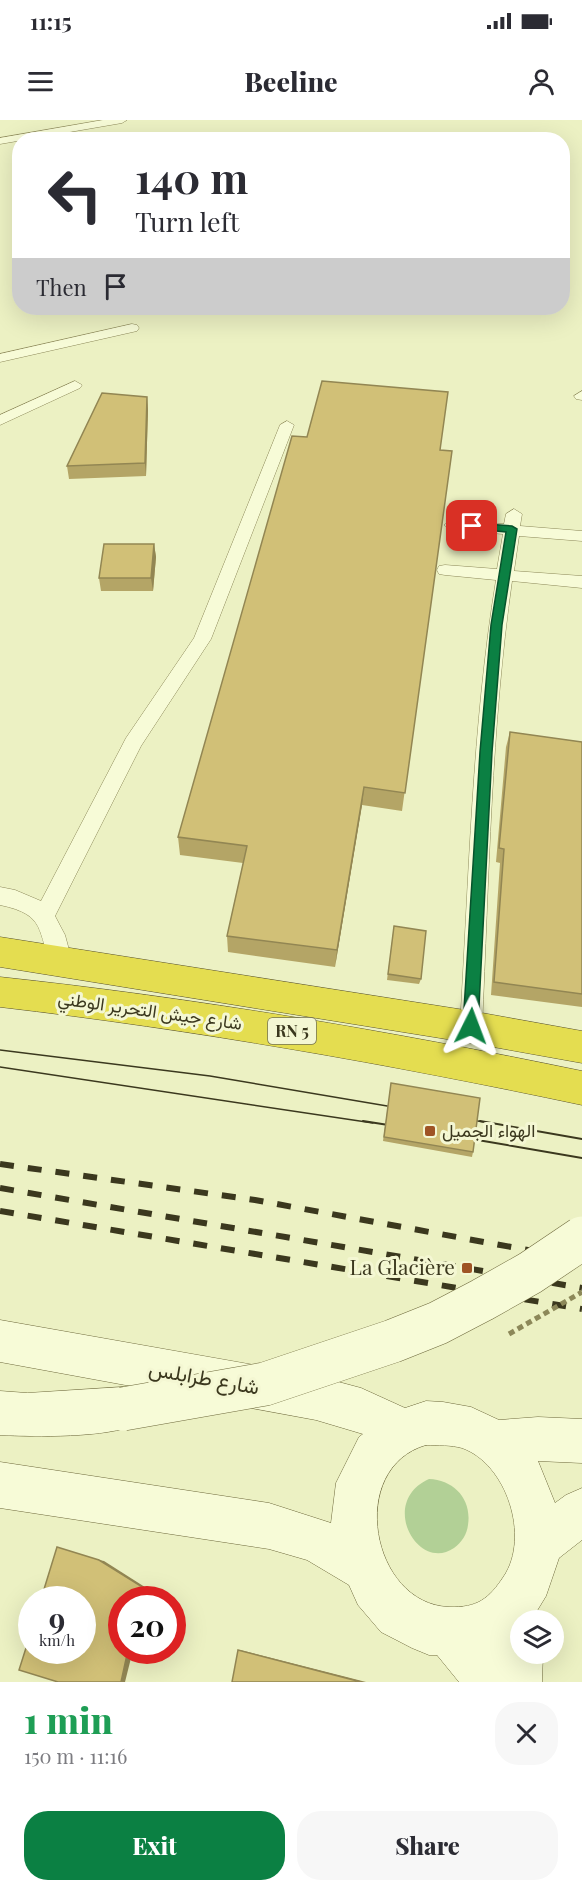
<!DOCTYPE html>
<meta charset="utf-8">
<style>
body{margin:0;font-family:"Playfair Display",Vazirmatn,serif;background:#f7f7f7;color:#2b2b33;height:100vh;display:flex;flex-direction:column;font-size:22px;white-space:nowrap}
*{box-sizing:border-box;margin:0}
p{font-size:20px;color:#7c7c81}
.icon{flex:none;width:33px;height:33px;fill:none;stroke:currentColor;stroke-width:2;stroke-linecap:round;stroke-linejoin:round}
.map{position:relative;height:1562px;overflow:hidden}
.sheet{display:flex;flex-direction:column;background:#fff;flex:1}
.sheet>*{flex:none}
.top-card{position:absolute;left:12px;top:12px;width:558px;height:183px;border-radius:24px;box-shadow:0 6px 24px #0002;background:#fff;color:#2b2b33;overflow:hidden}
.fabs{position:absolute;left:510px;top:1490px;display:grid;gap:12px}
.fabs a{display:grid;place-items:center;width:54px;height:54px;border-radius:50%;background:#fff;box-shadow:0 6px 24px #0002;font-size:30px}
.speed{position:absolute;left:18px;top:1466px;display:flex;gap:12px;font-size:30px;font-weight:700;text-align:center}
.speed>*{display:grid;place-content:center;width:78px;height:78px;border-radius:50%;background:#fff;box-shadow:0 6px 24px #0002;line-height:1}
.speed small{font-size:15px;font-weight:400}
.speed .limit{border:9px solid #d22;background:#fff;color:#111}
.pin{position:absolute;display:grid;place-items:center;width:51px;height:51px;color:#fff;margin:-26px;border-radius:12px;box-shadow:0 3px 9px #0006}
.me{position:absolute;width:66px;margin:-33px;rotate:3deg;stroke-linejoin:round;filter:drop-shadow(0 0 4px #0008)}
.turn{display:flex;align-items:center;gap:21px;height:126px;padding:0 24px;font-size:27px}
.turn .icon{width:78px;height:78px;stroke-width:2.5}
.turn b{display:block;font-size:42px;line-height:51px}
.then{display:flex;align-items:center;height:57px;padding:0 24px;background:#0003;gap:12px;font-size:22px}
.round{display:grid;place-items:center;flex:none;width:63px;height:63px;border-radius:24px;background:#f7f7f7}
.headline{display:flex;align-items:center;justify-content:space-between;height:102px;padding:0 24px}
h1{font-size:36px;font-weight:800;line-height:45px;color:#1e9e55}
.action{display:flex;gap:12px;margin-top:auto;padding:12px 24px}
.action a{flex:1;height:69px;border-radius:24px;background:#0b8043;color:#fff;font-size:24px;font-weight:800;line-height:69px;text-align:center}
.action a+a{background:#f7f7f7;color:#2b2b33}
.status{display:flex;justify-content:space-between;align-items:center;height:42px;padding:0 30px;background:#fff;direction:ltr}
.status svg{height:16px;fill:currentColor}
header{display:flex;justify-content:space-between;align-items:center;height:78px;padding:0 24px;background:#fff;font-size:27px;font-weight:800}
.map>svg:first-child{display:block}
.green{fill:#b2d096}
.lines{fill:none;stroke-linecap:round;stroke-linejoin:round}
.lane-casing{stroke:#8c8859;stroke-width:1}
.secondary-casing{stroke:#6e693c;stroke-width:1}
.highway-casing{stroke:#5a532d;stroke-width:1}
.lane{fill:#f7fbd7;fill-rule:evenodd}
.secondary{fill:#f7fbd7;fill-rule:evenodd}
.highway{fill:#e4dd50;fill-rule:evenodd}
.tram-far1{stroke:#3b381e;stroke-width:1.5}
.tram{stroke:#3b381e;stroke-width:2}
.rail{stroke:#3b381e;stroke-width:6;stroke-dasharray:14 14;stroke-linecap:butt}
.secondary-bridge-casing{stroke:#6e693c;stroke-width:44;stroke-linecap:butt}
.path-bridge{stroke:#8c8859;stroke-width:5;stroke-dasharray:6 4;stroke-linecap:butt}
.secondary-bridge{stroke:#f7fbd7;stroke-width:43}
.wall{fill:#b4a566}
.shaded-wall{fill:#928653}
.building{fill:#d1c077;stroke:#928653;stroke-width:1.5}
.route{fill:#0b8043;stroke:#07532c;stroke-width:1.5}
.poi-dot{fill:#9f5425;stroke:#f4f7d3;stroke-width:2}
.labels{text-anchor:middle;stroke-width:6;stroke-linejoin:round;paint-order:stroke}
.shield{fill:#f4f7d3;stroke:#727154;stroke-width:1.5}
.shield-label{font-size:16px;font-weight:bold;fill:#3b381e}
.street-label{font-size:18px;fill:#3b381e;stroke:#f4f7d3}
.poi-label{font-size:18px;fill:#3b381e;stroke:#f4f7d3;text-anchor:start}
.near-poi-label{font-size:21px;fill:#3b381e;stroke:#f4f7d3;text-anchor:end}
.near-street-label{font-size:21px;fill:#3b381e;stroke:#f4f7d3}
</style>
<div class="status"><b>11:15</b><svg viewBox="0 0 49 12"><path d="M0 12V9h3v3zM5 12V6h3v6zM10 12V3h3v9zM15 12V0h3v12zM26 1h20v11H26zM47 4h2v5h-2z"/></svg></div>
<header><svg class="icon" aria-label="menu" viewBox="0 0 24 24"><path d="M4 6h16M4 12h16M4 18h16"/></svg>Beeline<svg class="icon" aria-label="person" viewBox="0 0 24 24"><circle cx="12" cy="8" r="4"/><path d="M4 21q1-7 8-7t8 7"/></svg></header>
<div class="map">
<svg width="582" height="1562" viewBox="0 0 582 1562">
<rect width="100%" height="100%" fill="#ecf1c3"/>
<path class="green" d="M429,1359C454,1360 472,1379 468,1405C467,1414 462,1422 454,1428C418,1453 378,1382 429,1359Z"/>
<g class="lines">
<g class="lane-casing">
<g id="lane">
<polygon points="103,0 127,0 122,3 0,24 0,18"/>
<polygon points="132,204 137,205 139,208 137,211 0,242 0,234"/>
<polygon points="75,261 82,265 80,268 0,305 0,295"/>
<polygon points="582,271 582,280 576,279 574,276"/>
<path d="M287,301L294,305L211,519L141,626L55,796L65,815L72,841L69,848L61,850L53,848C36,812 48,795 0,785V767L15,770L41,781L126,618L194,518L280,305Z"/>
<path d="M514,389L522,394L520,406L582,411V421L519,416L514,451L582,456V468L512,461C491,608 489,759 482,907L479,914L471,917L463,914L460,907C469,758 472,607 496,460L445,455L439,454L437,450L439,446L445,445L497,449L503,414L452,410L444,405L452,400L504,404L506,394Z"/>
</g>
</g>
<g class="secondary-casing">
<g id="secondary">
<path d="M0,1200L316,1256L361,1268L405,1288L426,1281L443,1282L471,1287L499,1300L538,1297L582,1299V1343L538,1341L555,1383L566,1375L582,1368V1420L559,1438L546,1476L532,1499L535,1500H520V1533H543L542,1562H459L437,1535H429L412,1528L381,1512L358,1485L349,1465L307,1440L269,1429L0,1388V1342L269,1383L331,1403L336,1363L359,1317L363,1314L316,1300L0,1242ZM426,1325C438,1325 451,1325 462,1328C507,1344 530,1417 504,1456C489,1479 477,1488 449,1487C371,1484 346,1348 426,1325Z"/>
<path d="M123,1267L138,1274L145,1289L138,1304C107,1318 35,1317 0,1315V1271L27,1273Z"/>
</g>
</g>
<g class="highway-casing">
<g id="highway">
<polygon points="0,817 471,891 582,911 582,943 471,923 0,847"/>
<path d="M0,857C196,878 389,911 582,951V985C389,944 196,910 0,887Z"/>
</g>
</g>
<use href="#lane" class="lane"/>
<use href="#secondary" class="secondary"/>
<use href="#highway" class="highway"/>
<g class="tram-far1">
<polyline points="0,930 210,956 405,989"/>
<polyline points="0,947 373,1003"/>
<polyline points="461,998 489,1003"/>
</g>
<g class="tram">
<polyline points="363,1001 401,1007"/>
<polyline points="480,1001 582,1019"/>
<polyline points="460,1017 582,1038"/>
</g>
<g class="rail">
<polyline points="0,1044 255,1080 582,1140"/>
<polyline points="0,1068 582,1168"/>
<polyline points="0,1091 582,1189"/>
</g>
<g class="secondary-bridge-casing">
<polyline id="secondary-bridge" points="123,1289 265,1264 393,1221 438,1203 482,1180 530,1153 582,1118"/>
</g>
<polyline class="path-bridge" points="509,1214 582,1172"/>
<use href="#secondary-bridge" class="secondary-bridge"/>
</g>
<g class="wall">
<polygon points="147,277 148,290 146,356 69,359 67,346"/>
<polygon points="307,317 452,331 402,691 362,685 335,847 228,832 227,816 243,743 180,735 178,717"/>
<polygon points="154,424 156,437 153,471 101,471 99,458"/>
<polygon points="510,612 582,622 582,887 491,875 500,743 496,742 506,627"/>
<polygon points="394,806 421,859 419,864 387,860"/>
<polygon points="391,963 473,1032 472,1037 383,1021"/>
</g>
<g class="shaded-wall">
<polygon points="147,277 148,290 146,356 145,343"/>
<polygon points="154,424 156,437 153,471 151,458"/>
<polygon points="364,667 362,685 335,847 337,830"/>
<polygon points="99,1440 104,1441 148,1469 145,1479 141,1479"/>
<polygon points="128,1530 133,1530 125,1562 121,1562"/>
<polygon points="238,1530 240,1530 366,1562 361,1562"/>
</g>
<g class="building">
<polygon points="322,261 448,272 440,330 452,331 405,673 364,667 337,830 227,816 247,726 178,717 292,316 307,317"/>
<polygon points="102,273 147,277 145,343 67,346"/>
<polygon points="104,424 154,424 151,458 99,458"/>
<polygon points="510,612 582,622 582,874 494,862 504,729 499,728"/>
<polygon points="394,806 426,811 421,859 388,854"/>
<polygon points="391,963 480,978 473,1032 384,1017"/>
<polygon points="57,1427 99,1440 144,1468 141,1479 122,1479 122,1530 128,1530 121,1562 58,1562 19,1550 32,1509 32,1530 82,1530 82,1479 41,1479"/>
<polygon points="238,1530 361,1562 232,1562"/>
</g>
<polygon class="route" points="472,403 512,406 517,409 502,505 492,632 478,906 476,911 471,913 465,911 463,906 480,632 491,505 506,412 468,408 468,404"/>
<g class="poi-dot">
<rect x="424" y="1005" width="12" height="12" rx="3"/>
<rect x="461" y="1142" width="12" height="12" rx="3"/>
</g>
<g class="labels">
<rect class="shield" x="268" y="898" width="48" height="26" rx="4.5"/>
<g class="shield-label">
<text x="292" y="917">RN 5</text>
</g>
<g class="street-label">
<text transform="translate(150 891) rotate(8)" y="6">شارع جيش التحرير الوطني</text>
</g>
<g class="poi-label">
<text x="442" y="1017">الهواء الجميل</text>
</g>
<g class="near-poi-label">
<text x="455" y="1155">La Glacière</text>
</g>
<g class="near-street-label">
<text transform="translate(204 1258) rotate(10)" y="7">شارع طرابلس</text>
</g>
</g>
</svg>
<div class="fabs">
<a><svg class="icon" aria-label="layers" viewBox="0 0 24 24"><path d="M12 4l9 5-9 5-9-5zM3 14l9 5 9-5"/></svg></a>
</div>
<div class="speed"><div>9<small>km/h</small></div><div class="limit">20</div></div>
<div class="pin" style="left:472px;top:406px;background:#d93025"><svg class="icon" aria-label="arrive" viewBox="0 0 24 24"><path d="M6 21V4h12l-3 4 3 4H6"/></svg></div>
<svg class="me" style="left:471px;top:906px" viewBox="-20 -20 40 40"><path d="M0-17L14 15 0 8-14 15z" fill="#0b8043" stroke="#fff" stroke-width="4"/></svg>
<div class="top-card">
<div class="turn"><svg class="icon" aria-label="left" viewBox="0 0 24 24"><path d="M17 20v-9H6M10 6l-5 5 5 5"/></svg><div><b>140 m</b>Turn left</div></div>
<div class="then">Then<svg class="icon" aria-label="arrive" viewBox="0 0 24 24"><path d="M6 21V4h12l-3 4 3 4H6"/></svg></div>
</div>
</div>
<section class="sheet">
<div class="headline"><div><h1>1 min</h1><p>150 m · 11:16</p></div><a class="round"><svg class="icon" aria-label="close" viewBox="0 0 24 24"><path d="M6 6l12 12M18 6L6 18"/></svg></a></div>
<div class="action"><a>Exit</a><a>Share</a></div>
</section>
